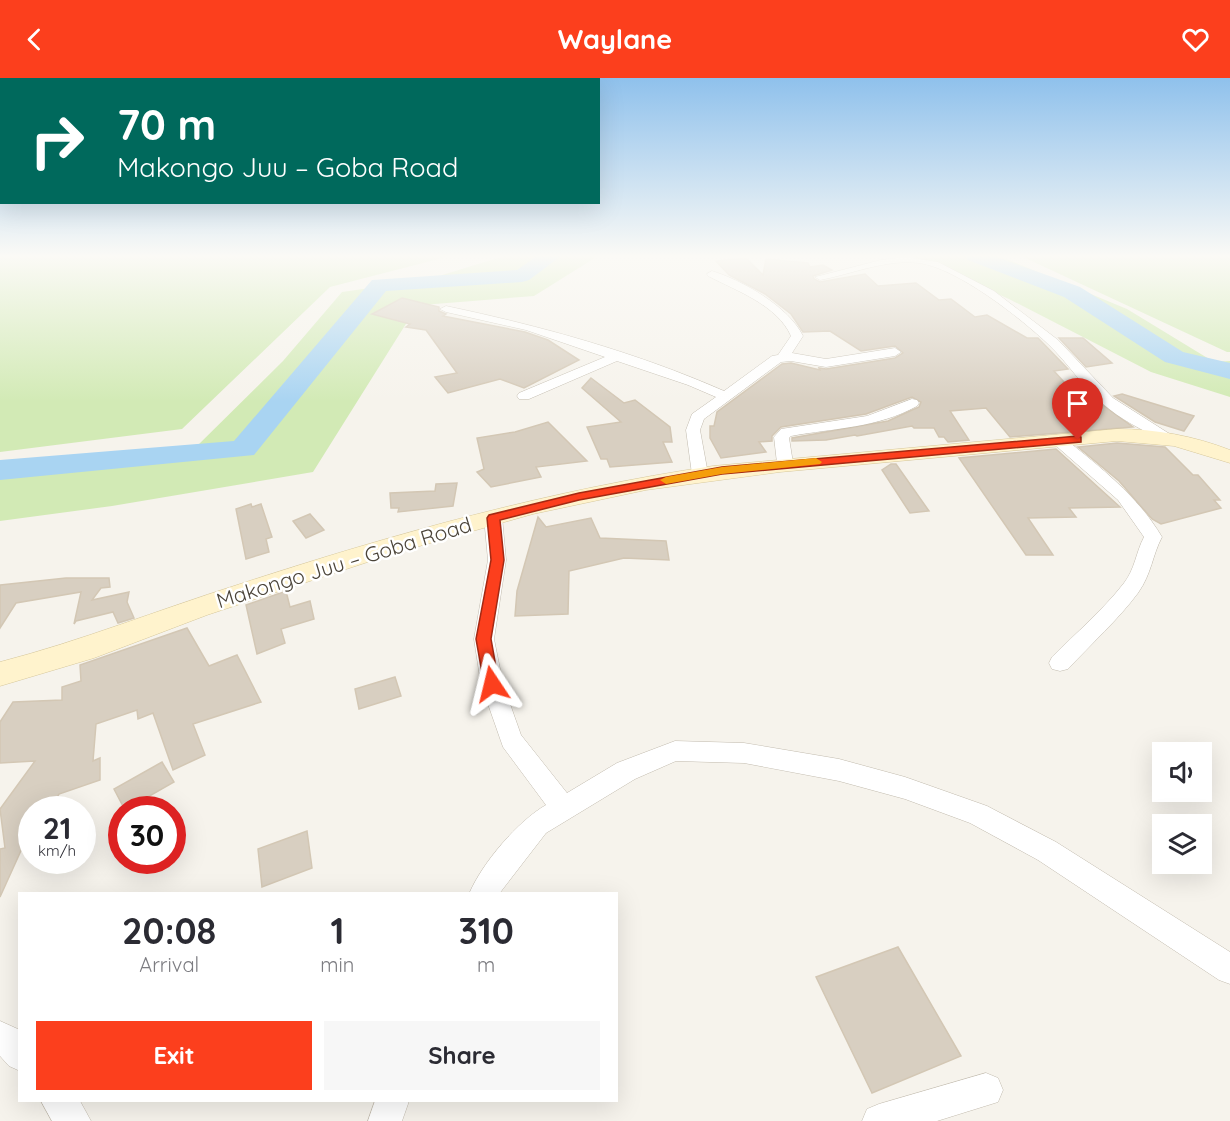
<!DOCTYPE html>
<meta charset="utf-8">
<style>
body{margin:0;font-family:Quicksand,sans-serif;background:#f7f7f7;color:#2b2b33;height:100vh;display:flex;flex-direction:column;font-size:22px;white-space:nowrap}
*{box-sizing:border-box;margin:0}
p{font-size:20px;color:#7c7c81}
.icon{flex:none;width:33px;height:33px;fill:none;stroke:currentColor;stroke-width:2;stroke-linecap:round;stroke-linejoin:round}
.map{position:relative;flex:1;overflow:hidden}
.drawer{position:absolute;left:18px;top:814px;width:600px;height:210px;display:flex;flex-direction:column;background:#fff;border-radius:0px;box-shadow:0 6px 24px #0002}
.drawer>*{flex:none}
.banner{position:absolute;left:0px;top:0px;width:600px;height:126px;box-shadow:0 6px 24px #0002;background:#00695c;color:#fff;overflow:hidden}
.buttons{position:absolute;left:1152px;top:664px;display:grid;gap:12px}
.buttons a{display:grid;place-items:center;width:60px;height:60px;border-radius:0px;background:#fff;box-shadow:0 6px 24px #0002;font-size:30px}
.speed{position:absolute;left:18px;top:718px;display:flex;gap:12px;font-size:30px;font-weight:700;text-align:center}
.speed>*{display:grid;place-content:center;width:78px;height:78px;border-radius:50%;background:#fff;box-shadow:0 6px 24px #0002;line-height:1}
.speed small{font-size:15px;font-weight:400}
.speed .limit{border:9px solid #d22;background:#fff;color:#111}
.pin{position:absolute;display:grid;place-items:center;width:51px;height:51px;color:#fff;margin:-62px -26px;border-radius:50% 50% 50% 0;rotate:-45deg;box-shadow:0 0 6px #0007}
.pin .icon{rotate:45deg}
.me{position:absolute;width:66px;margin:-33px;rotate:350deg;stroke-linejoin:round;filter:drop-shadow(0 0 4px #0008)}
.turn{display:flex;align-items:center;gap:21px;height:126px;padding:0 18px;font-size:27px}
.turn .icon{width:78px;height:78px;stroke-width:2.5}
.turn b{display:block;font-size:42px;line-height:51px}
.eta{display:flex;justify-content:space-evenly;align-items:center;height:102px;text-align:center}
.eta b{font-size:36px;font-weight:700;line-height:42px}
.cta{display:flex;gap:12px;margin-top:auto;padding:12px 18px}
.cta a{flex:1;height:69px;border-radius:0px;background:#fc3f1d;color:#fff;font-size:24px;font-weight:700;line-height:69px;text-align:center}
.cta a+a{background:#f7f7f7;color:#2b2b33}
header{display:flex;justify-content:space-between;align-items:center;height:78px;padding:0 18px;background:#fc3f1d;color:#fff;font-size:27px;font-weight:700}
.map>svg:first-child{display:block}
.green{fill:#d2eab5}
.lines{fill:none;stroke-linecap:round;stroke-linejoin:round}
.river{fill:#a9d4f2;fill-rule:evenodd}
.building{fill:#d8cfc1;stroke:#d3c7b4;stroke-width:1.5}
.street-casing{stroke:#c2bbae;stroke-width:1}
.secondary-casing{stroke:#d6c79b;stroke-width:1}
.street{fill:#fff;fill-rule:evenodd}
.secondary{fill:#fff3cd;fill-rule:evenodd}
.route{fill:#fc3f1d;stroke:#a42913;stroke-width:1.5}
.slow{fill:#f59e0b}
.labels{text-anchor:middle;stroke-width:5;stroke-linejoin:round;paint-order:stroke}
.street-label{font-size:21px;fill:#4b4439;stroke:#fff}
</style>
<header><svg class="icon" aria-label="back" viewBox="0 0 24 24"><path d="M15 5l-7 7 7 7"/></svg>Waylane<svg class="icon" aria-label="heart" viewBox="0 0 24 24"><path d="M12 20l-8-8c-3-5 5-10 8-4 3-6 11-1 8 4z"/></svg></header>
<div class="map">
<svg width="1230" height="1043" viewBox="0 0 1230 1043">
<rect width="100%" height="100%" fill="#f6f3ec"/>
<g class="green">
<polygon points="0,178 450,178 330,209 182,351 0,374"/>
<polygon points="504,178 598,178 534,218 422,227 409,241 313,394 112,428 0,443 0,386 196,369 283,283 342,214 426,202"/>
<polygon points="911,178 999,178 1127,231 1214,284 1230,283 1230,319 1151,294 1009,221"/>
<polygon points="1021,178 1230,178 1230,274 1227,274"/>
</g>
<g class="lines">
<g class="river">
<polygon points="537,178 561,178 529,202 522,204 386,213 254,377 0,402 0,382 234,363 372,202 517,192"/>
<polygon points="965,178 994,178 1080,209 1183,274 1230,285 1230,301 1165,284 1064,219 968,182"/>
</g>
</g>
<g class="building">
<polygon points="746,180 763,197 766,181 808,185 810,189 823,187 832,192 813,198 814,201 820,204 865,196 878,208 916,205 939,222 951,221 975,239 987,237 1027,260 1038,260 1068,291 1054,293 1085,327 1097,323 1133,349 1010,359 986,330 950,333 969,362 948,364 944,359 939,359 934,350 914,350 912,348 857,358 855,357 826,362 792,363 792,360 888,343 919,329 921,324 912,319 866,336 781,349 772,358 772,363 759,364 766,374 721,380 710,360 710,348 714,348 717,334 782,286 791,285 820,292 819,290 826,291 895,280 903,275 895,268 861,273 830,253 803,254 791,236 765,216 729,197 716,183"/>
<polygon points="402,220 439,229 439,233 446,236 443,238 525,254 548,262 579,282 524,310 500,301 448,315 435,299 457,295 426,252 406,249 410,246 372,236"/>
<polygon points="1059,260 1083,260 1112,285 1086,289"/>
<polygon points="591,300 624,325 635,322 670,349 672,364 663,364 672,384 610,389 607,381 601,381 587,349 621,344 582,310"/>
<polygon points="1122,316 1194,338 1184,353 1155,344 1114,318"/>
<polygon points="548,344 587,383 536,389 541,399 491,409 477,394 484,391 477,360 515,354"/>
<polygon points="1117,365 1165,369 1193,397 1198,397 1220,422 1214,422 1221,430 1161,446 1152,441 1119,403 1078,369"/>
<polygon points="1056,371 1120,429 1069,430 1076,439 1028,440 1053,477 1026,477 959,380"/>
<polygon points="891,386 896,386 929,433 910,435 882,392"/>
<polygon points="457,405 453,428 398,434 399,430 391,430 390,415 435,413 436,406"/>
<polygon points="251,426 252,429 261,426 272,459 266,461 269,474 246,481 236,431"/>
<polygon points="310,436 324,452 306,460 293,443"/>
<polygon points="538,439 546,449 591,440 600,460 666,463 669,482 624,480 569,493 568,536 515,538 517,513"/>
<polygon points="66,500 109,500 110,509 101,510 92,522 129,514 127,524 134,540 118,545 113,534 76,543 74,546 81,514 16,525 0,550 0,507"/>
<polygon points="286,513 290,529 310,523 314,541 281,551 285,565 257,576 246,527"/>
<polygon points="187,550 209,588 237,577 261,624 193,646 205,677 173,692 153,635 138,641 137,632 96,646 93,683 100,680 100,702 59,716 49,732 32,731 32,753 29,755 0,819 0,771 5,770 0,731 35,683 0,685 0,644 13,624 62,622 62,609 81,603 80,587"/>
<polygon points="395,599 401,618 359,631 355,611"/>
<polygon points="162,684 174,704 125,732 114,711"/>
<polygon points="307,753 312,790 262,809 258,771"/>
<polygon points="898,869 961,978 872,1015 816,899"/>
</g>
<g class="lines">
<g class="street-casing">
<g id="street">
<path d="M906,179L938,184L994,213L1058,262L1113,320L1176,360L1169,364L1164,363C1142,352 1120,341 1102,325C1082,308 1068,285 1049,267C1021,240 957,190 919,185C886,181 852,196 820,202L815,199L881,182Z"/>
<path d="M712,193C742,202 789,229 803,258L792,275L826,281L895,270L901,274L895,278L826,289L791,283L781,284L704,341L700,352L708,396L700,401L692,396L686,352L692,336L716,319L688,307L617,283L529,321H519L517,318L519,315L605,279L526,252L446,234L440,231L446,228C541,248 635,274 724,313L772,278L778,277L791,258C777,227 737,213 708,198L707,196Z"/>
<path d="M912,321L917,322L919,325L917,328C878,350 834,350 791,358L789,360L793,385L785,390L777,385L774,359L781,351L867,338Z"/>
<path d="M1059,358L1064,360C1101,390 1137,417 1162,459C1152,478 1152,495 1138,515C1118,542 1091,566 1068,591L1060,593L1052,591L1049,585L1052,579C1076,555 1103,532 1124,505C1135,491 1136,474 1144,459L1118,422L1054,366L1051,363L1054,360Z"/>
<path d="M493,434L499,435L502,439L506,482L494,561L503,606L521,657L567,715L617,685L675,663L744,665L839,681L905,699L987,728L1056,764L1230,874V906L1219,902L1038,782L970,745L905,721L839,703L744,685L676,683L635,701L546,755L499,816H469C482,785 518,743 546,727L503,669L481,606L474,561L488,482L484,439L487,435Z"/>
<polygon points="0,943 20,952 20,993 9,988 0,978"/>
<polygon points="986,995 998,1000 1003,1012 998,1024 937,1043 862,1043 867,1031 879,1026"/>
<polygon points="41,1023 80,1023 91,1043 52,1043"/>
<polygon points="375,1023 409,1023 402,1043 368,1043"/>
</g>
</g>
<g class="secondary-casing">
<path id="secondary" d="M1117,351C1156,351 1194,358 1230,372V385L1174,368L1117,363L780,394L646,412L533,436L395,475L207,537L94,580L0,608V584C81,563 158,532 237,507C393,456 550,412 713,388Z"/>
</g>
<use href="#street" class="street"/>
<use href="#secondary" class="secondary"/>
</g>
<linearGradient id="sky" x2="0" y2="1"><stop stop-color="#8fc1ec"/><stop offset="0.55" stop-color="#fbfaf6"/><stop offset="1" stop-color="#fbfaf6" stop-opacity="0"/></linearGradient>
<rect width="1230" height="324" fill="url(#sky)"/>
<polygon class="route" points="1078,358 1081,359 1081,364 722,396 579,422 500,442 504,482 491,561 499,606 497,611 486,611 484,606 476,561 491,482 487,440 489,437 579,415 722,389"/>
<polygon class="slow" points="816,380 822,384 820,386 722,396 666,406 660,402 666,399 722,389"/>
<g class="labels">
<g class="street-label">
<text transform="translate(344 485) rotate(-17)" y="7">Makongo Juu – Goba Road</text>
</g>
</g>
</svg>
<div class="buttons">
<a><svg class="icon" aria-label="sound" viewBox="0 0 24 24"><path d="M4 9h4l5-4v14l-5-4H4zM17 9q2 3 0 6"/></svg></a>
<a><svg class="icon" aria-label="layers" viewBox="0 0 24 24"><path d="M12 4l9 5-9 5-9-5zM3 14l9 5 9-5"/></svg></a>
</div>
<div class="speed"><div>21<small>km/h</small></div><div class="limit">30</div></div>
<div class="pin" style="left:1078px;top:362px;background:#d93025"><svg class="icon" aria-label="arrive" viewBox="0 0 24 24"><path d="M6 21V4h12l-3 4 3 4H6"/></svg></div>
<svg class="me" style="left:492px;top:606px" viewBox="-20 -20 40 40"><path d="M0-17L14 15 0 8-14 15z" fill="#fc3f1d" stroke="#fff" stroke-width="4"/></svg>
<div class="banner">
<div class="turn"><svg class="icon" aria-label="right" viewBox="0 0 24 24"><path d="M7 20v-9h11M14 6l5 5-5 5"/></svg><div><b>70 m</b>Makongo Juu – Goba Road</div></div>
</div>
<section class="drawer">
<div class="eta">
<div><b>20:08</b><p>Arrival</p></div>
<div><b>1</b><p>min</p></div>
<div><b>310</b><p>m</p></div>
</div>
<div class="cta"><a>Exit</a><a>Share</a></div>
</section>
</div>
